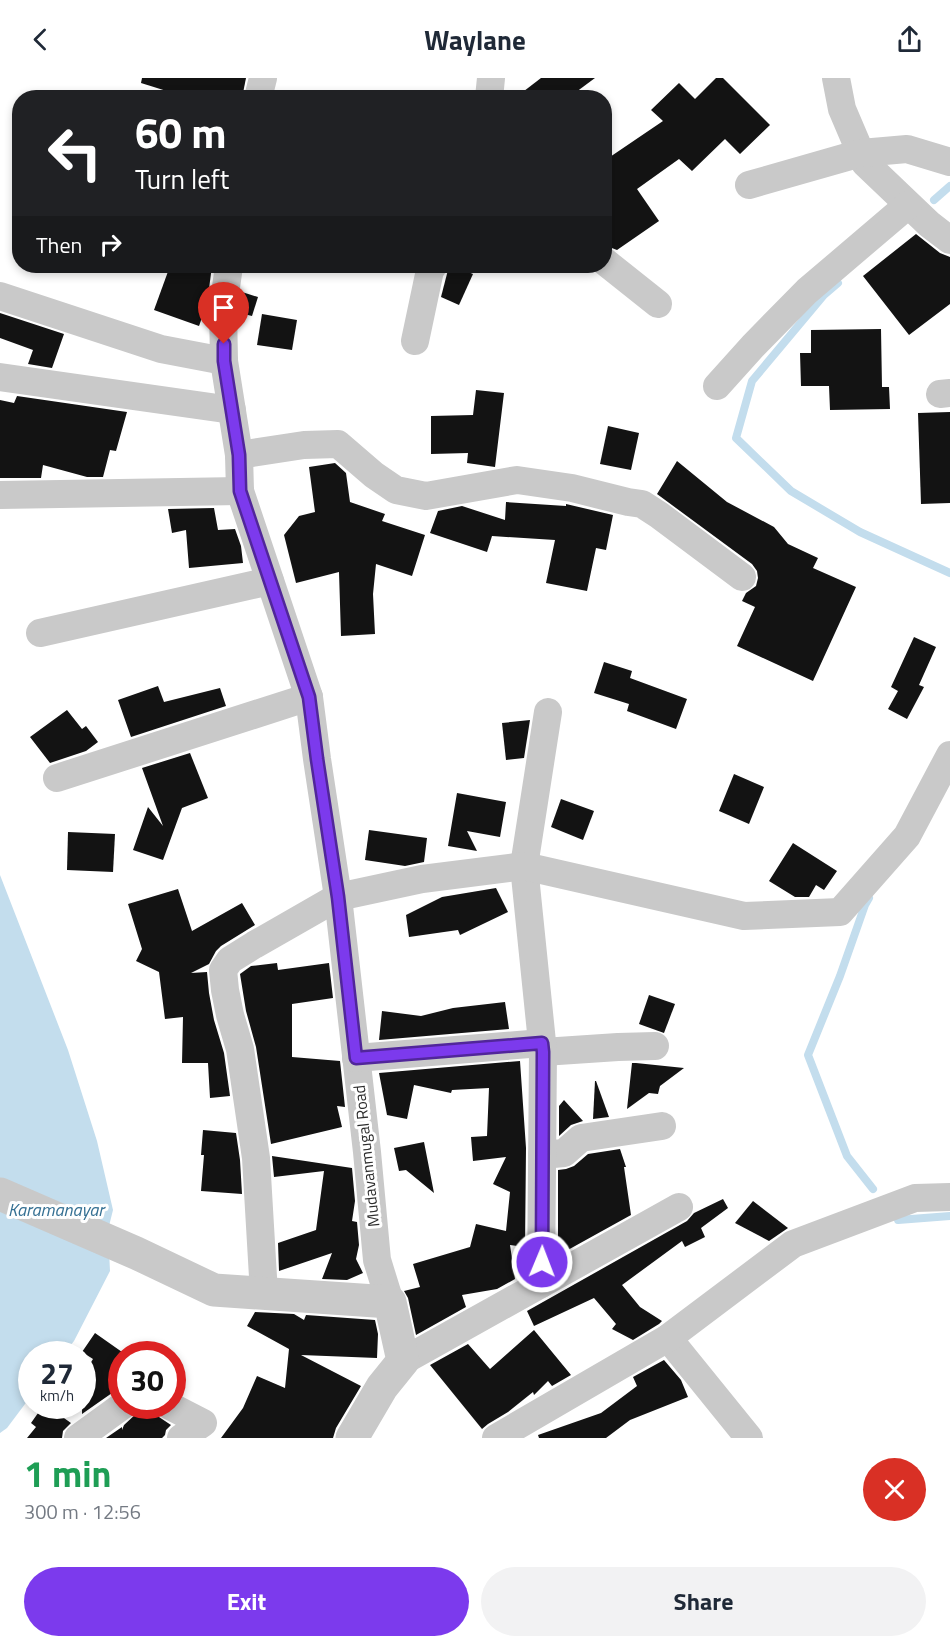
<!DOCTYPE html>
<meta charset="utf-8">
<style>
body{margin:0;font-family:"Titillium Web",sans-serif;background:#f2f2f3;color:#1f2937;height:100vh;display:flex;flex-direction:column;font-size:22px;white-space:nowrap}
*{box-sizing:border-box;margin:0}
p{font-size:20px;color:#747a83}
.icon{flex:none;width:33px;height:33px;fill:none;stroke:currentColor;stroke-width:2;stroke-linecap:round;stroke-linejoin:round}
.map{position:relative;height:1360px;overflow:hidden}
.drawer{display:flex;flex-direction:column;background:#fff;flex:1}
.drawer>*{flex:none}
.hud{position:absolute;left:12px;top:12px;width:600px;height:183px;border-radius:24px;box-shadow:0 3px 9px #0003;background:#202124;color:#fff;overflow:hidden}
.speed{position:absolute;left:18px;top:1263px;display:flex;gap:12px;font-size:30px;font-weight:700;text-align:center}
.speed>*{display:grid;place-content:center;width:78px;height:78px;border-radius:50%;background:#fff;box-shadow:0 3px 9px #0003;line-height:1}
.speed small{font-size:15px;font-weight:400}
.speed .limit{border:9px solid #d22;background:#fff;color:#111}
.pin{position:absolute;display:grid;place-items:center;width:51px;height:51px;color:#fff;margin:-62px -26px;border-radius:50% 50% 50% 0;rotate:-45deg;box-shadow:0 0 6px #0007}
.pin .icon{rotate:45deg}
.me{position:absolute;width:66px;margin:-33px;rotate:1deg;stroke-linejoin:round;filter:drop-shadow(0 0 4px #0008)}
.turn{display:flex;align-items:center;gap:21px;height:126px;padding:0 24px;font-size:27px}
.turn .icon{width:78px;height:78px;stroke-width:2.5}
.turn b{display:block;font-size:42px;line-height:51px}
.then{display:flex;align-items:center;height:57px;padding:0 24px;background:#0003;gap:12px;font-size:22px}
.round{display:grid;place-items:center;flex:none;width:63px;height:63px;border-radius:32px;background:#f2f2f3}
.summary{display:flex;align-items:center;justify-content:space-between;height:102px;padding:0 24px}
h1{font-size:36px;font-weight:700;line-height:45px;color:#1e9e55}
.cta{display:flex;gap:12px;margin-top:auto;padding:12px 24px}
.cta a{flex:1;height:69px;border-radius:36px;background:#7c3aed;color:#fff;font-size:24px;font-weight:700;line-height:69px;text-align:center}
.cta a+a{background:#f2f2f3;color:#1f2937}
header{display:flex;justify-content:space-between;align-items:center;height:78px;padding:0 24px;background:#fff;font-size:27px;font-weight:700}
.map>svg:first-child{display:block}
.water{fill:#c3dded}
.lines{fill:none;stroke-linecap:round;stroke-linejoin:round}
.stream{stroke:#c3dded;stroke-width:8}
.building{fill:#131313}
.minor{stroke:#c9c9c9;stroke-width:28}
.tertiary{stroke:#c9c9c9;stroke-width:33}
.route-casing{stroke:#51269a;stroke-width:15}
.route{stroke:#7c3aed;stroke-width:10}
.labels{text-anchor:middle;stroke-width:6;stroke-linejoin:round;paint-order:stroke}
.street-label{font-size:16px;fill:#2c2c2c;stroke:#fff}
.water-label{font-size:18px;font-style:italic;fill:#357093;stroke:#fff}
</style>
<header><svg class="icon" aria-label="back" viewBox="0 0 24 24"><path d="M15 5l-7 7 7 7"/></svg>Waylane<svg class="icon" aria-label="share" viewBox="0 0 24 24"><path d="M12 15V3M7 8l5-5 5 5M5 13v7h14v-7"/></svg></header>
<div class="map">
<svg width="950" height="1360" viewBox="0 0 950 1360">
<rect width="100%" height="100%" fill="#fff"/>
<polygon class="water" points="0,797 68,972 97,1063 113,1132 108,1152 110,1193 74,1263 64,1276 32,1276 31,1318 7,1350 0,1355"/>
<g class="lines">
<g class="stream">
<polyline points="934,122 950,108"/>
<polyline points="838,205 824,217 752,303 736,360 791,413 860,454 950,495"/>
<polyline points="869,820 865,827 840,898 808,977 847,1078 873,1111"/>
<polyline points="898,1142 950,1138"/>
</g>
</g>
<g class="building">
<polygon points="142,0 246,0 242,20 189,20 141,5"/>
<polygon points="541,0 595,0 568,20 515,20"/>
<polygon points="716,0 723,0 770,47 740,76 725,61 692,93 679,81 637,111 659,143 617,172 604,167 604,83 663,43 651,32 679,5 695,21"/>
<polygon points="916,156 940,175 950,179 950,226 909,257 863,198"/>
<polygon points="170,188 212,188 207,226 199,248 154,232"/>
<polygon points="449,188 454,188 473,196 459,227 441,219"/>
<polygon points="242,214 258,219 252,238 240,235"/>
<polygon points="0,235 64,256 52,290 28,286 33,272 0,260"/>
<polygon points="262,236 297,242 292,272 257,267"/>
<polygon points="881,251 882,309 889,309 890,331 830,332 829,308 801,308 800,275 811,275 811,252"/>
<polygon points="476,312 504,315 495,389 467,385 468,375 431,376 431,338 473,337"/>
<polygon points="17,318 127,334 116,373 110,372 103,399 87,399 43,387 41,400 0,400 0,322 14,325"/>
<polygon points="950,334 950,425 921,426 918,335"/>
<polygon points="608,348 639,355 631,392 600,386"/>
<polygon points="677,383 727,424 774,449 788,466 818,480 813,490 856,509 813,603 737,568 755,529 742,523 746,515 756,508 758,500 757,493 752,486 657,416"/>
<polygon points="335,385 346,395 350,424 385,436 382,443 425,457 412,498 376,486 373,516 375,556 341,558 339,494 296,505 284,457 299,438 315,434 309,389"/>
<polygon points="506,424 566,428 566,426 613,437 606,472 596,470 587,513 546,505 555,462 492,458 487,474 430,455 438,433 462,428 505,442"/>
<polygon points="214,430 218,452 235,451 241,468 243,485 189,490 186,452 172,455 168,431"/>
<polygon points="914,559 936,569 919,607 924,609 907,641 888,631 898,613 891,609"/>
<polygon points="604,584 632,593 630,600 687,621 676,651 627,633 629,626 594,615"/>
<polygon points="158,608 164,624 220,610 226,628 131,659 118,622"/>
<polygon points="67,632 82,651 86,648 98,664 86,673 50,685 30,659"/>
<polygon points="530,642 524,680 506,682 502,645"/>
<polygon points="190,675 208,720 182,730 163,782 133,772 148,729 163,748 142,690"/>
<polygon points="734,696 764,709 749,746 719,733"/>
<polygon points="457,715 506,724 500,759 467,753 477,773 448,768"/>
<polygon points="561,721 594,733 583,762 551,749"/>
<polygon points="369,752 427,760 424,784 405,788 365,782"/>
<polygon points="68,754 115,756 113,794 67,792"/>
<polygon points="793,765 837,793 824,812 816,807 809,819 795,819 769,803"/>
<polygon points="496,810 508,834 460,857 458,852 409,859 406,837 442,819"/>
<polygon points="178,811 192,853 242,825 255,847 221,868 216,873 209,886 191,895 207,894 209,915 214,942 224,975 230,1018 210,1020 208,985 182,985 183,939 165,941 159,894 136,883 142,871 128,826"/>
<polygon points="277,885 278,892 329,885 333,920 292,926 292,979 340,983 345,1029 337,1028 342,1049 271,1066 256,969 246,933 240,896 251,888"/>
<polygon points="649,917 675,926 664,955 639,946"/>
<polygon points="505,924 509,951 379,962 382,933 421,938 453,930"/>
<polygon points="520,983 526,1070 525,1169 510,1167 515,1201 497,1211 462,1217 466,1229 416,1257 408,1220 404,1213 420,1209 413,1186 470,1169 476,1146 506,1153 510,1114 493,1106 506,1079 473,1083 471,1059 487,1058 489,1010 452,1012 451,1015 414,1007 407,1041 387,1037 379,995"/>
<polygon points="632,985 636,985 684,990 660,1008 658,1016 649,1015 627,1031"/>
<polygon points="595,1003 596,1003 609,1039 593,1041"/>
<polygon points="564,1022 583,1043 571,1047 559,1058 559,1028"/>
<polygon points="203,1052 236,1055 240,1082 242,1116 201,1113 204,1077 201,1077"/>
<polygon points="424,1064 434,1115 406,1092 399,1093 394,1070"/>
<polygon points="620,1071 626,1089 624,1089 631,1137 566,1173 558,1172 558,1092 566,1091 574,1088 588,1076"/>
<polygon points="272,1078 352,1090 355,1123 352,1143 357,1144 359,1167 356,1181 363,1195 347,1202 322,1201 332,1175 279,1193 278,1165 316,1152 324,1093 274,1099"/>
<polygon points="723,1121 728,1130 701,1150 705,1159 685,1169 682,1163 622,1207 640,1229 662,1243 659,1246 633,1262 612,1251 616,1246 594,1220 534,1248 527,1233 687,1143 694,1135"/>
<polygon points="753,1123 788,1150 769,1163 735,1145"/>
<polygon points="255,1234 294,1236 304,1242 306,1237 375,1242 378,1256 377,1280 301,1277 361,1308 336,1350 333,1360 221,1360 243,1330 257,1298 285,1310 289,1271 247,1248"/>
<polygon points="534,1252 571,1297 552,1308 548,1303 534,1317 533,1314 508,1334 488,1346 482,1351 430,1287 468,1266 490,1291"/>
<polygon points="95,1255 122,1274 122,1312 112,1315 82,1336 82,1299 93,1281 82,1274"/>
<polygon points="664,1282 681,1302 688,1319 630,1342 606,1360 539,1360 538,1357 601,1335 637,1308 633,1299"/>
<polygon points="43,1328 47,1328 71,1345 63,1353 62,1360 27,1360 36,1349 31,1345"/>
<polygon points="138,1328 151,1328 156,1337 171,1347 166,1352 165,1357 162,1360 106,1360 122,1349 122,1352 124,1347 137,1335"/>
</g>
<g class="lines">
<g class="minor">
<polyline points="836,0 842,31 865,85 929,146 950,162"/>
<polyline points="258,20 263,0"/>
<polyline points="489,20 491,0"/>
<polyline points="749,107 861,75 907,71 950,84"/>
<polyline points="604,183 658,226"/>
<polyline points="229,188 223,230 224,283 239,377 240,413 309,619 317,681 338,819 367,1074 377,1182 390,1224"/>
<polyline points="0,218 161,271 224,283"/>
<polyline points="415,263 430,192 433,188"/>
<polyline points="0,299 232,332"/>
<polyline points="717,308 753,268 807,213 908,127"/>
<polyline points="940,316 950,315"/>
<polyline points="239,377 304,367 338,366 374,397 396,412 426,418 517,402 572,410 628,424 642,426 659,437 742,499"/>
<polyline points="0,417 240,413"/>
<polyline points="40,555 270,503"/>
<polyline points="57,700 309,619"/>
<polyline points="543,974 618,969 655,968"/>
<polyline points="356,980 542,965"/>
<polyline points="542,1077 564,1075 581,1060 662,1048"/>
<polyline points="541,1206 543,974 524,788 548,634"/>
<polyline points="264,1216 256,1080 240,971 230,937 225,912 223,892 230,882 254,867 338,819 422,801 524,788 744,838 840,834 907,758 950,677"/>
<polyline points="668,1260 749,1360"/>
<polyline points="403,1283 679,1129"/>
<polyline points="170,1328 203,1345 181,1360"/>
<polyline points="78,1360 122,1328"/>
<polyline points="496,1360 668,1260 793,1166 915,1120 950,1119"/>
</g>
<polyline class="tertiary" points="0,1116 136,1175 214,1212 390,1224 403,1283 382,1309 352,1360"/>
</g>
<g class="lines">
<g class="route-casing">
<polyline id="route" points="224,266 224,283 239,377 240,413 309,619 317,681 338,819 356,980 542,965 543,974 542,1184"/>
</g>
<use href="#route" class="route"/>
</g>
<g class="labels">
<g class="street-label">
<text transform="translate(366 1078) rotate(-96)" y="6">Mudavanmugal Road</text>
</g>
<g class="water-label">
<text x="56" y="1138">Karamanayar</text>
</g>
</g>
</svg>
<div class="speed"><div>27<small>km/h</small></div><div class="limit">30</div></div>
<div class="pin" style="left:224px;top:266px;background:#d93025"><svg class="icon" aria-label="arrive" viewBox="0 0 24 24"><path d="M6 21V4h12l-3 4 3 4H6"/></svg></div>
<svg class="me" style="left:542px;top:1184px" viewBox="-20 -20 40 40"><circle r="17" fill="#7c3aed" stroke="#fff" stroke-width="3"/><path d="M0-11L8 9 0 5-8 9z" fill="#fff"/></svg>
<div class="hud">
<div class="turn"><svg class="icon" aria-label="left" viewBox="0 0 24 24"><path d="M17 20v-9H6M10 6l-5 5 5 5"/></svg><div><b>60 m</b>Turn left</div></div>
<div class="then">Then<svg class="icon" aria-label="right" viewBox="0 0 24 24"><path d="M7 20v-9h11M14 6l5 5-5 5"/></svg></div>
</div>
</div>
<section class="drawer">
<div class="summary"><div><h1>1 min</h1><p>300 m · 12:56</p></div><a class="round" style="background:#d93025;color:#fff"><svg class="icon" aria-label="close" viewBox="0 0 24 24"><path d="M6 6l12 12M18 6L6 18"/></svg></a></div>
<div class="cta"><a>Exit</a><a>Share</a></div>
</section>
